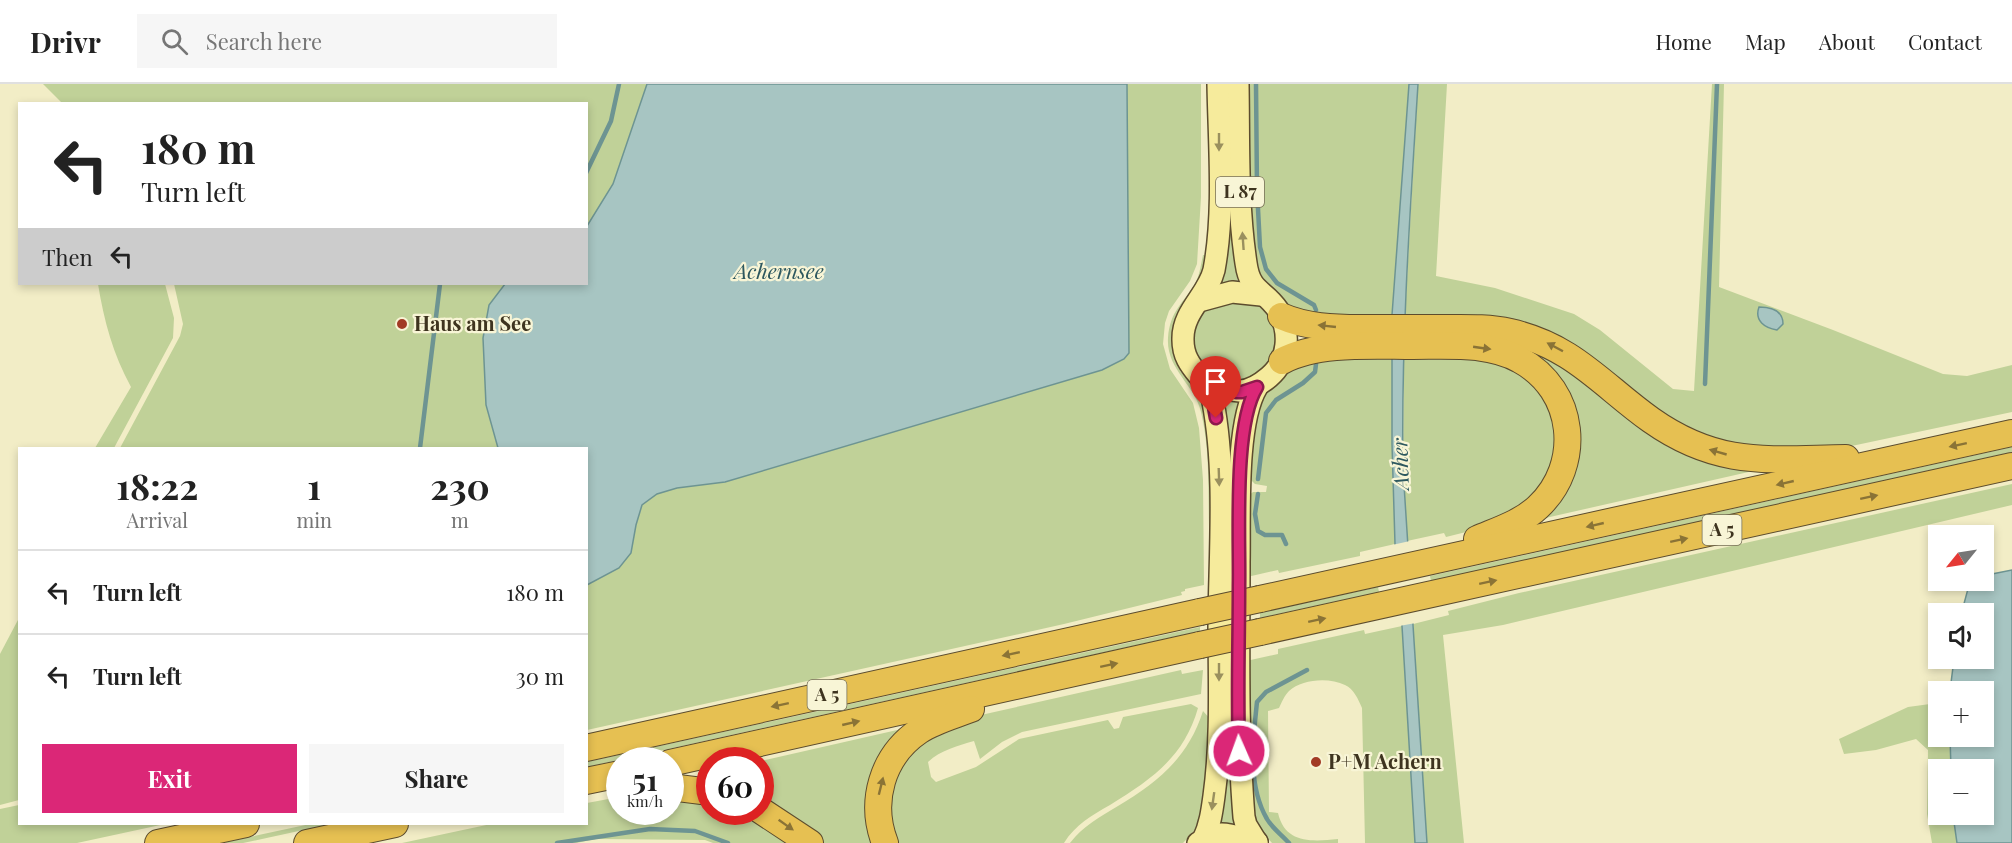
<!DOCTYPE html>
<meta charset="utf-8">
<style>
body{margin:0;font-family:"Playfair Display",serif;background:#f6f6f6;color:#222;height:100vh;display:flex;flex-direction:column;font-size:22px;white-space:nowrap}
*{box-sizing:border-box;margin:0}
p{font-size:20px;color:#767676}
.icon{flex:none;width:33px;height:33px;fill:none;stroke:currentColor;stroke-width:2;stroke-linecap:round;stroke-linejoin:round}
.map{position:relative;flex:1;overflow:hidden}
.side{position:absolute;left:18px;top:363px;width:570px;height:378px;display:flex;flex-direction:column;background:#fff;border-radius:0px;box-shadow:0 3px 9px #0003}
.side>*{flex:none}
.top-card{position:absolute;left:18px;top:18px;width:570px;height:183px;border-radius:0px;box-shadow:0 3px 9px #0003;background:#fff;color:#222;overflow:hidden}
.needle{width:39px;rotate:240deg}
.controls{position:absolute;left:1928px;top:441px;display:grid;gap:12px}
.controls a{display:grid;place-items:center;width:66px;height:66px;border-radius:0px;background:#fff;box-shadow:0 3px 9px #0003;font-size:30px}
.speed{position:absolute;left:606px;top:663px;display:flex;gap:12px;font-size:30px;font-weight:700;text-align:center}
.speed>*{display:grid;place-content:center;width:78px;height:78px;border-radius:50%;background:#fff;box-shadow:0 3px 9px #0003;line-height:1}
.speed small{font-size:15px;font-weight:400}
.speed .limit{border:9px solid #d22;background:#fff;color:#111}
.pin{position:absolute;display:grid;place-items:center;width:51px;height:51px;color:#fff;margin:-62px -26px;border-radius:50% 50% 50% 0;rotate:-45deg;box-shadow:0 0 6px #0007}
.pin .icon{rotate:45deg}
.me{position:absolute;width:66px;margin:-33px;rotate:358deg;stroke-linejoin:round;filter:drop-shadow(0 0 4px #0008)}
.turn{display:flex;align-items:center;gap:21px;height:126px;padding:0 24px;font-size:27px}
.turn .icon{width:78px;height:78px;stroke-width:2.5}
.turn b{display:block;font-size:42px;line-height:51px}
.then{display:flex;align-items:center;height:57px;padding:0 24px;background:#0003;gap:12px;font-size:22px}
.eta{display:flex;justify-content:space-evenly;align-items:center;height:102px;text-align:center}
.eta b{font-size:36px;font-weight:700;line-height:42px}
.button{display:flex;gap:12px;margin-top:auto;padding:12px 24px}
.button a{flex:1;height:69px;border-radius:0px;background:#db2777;color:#fff;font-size:24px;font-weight:700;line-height:69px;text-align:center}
.button a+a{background:#f6f6f6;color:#222}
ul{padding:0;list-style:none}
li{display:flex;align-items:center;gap:18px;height:84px;padding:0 24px;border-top:2px solid #e0e0e0}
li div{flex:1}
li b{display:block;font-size:22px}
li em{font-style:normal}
header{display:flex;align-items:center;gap:36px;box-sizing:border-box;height:84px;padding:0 30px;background:#fff;border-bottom:2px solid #e0e0e0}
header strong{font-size:28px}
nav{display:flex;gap:33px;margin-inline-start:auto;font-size:21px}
.search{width:420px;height:54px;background:#f6f6f6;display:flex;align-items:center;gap:15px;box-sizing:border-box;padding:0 21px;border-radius:0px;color:#767676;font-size:22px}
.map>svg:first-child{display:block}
.green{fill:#c0d198}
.water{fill:#a7c5c2;stroke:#6d9492;stroke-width:1.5}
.pier{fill:#f2edc6}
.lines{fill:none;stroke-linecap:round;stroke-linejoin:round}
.stream{stroke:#6d9492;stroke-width:4.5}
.primary-casing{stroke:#5c4c2e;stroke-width:24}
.motorway-casing{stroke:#5c4c2e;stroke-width:28}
.primary{stroke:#f6eb9c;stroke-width:21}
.motorway{stroke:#e6c052;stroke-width:26}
.motorway-bridge-casing{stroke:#5c4c2e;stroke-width:28;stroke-linecap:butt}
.motorway-bridge{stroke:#e6c052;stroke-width:26}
.oneway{fill:#9a905e}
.oneway2{fill:#8a7336}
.route-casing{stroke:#8e194d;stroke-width:15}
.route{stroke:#db2777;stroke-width:10}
.poi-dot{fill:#a23b25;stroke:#f8f5d6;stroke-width:2}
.labels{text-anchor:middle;stroke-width:4.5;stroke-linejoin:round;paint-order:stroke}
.shield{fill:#f8f5d6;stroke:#766e56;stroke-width:1.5}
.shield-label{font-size:18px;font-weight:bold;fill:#3e341f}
.poi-label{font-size:20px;font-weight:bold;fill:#3e341f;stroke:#f8f5d6;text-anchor:start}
.water-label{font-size:21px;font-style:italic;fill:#2d585f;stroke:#f8f5d6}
</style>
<header>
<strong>Drivr</strong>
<div class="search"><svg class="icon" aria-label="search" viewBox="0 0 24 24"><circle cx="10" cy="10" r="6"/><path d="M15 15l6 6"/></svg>Search here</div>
<nav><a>Home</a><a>Map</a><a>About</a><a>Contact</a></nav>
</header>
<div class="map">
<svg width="2012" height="759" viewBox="0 0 2012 759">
<rect width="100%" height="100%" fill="#f2edc6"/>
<g class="green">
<polygon points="43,0 647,0 613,100 587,142 586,20 63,20"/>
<polygon points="1127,0 1201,0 1201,113 1197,180 1190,197 1169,227 1165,239 1163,260 1170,285 1193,319 1199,344 1203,396 1204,501 1185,505 1185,507 1181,508 1182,511 1064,540 587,646 586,501 619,484 631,469 636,441 642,421 657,410 677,404 725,398 1102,286 1124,275 1129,269"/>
<polygon points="1245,0 1409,0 1392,231 1367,231 1341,235 1290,224 1262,196 1257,186 1249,128"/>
<polygon points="1418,0 1447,0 1436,192 1495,204 1574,230 1600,246 1673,305 1694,307 1712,0 1724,0 1719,203 1833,246 1943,290 1967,292 2012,281 2012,328 1828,367 1706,359 1610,295 1431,231 1405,231"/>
<polygon points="1231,115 1238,200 1221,202"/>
<path d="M1203,171H1207L1198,202L1183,220L1174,238L1172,259L1175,276L1181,288L1201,312L1208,341L1212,441L1209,443C1208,405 1210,365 1201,328C1195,301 1166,285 1168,254C1170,226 1184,219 1196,198C1200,189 1201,180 1203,171Z"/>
<path d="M98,200H165L174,234L173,254L114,364H95L131,303C113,270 104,237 98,200Z"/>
<polygon points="174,200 505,200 489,221 486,321 498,364 120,364 180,252 183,240"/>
<path d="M1220,217L1256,220C1276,234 1283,264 1265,283C1257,291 1246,296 1236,301C1226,298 1215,293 1207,286C1192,270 1188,244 1205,227C1209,223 1215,220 1220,217Z"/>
<polygon points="1518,257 1753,387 1541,435 1570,329"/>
<polygon points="1475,269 1533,291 1562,353 1537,416 1470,447 1446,453 1444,449 1407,457 1403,385 1404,274"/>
<polygon points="1310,274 1392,274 1392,360 1395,460 1360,468 1360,472 1279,489 1278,486 1247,493 1248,412 1253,408 1266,408 1267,402 1255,400 1249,394 1255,332 1263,313 1289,286"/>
<polygon points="1224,312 1240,316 1231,662 1235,745 1219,743 1227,376"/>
<polygon points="2012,363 2012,368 1431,497 1430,492"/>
<polygon points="2012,400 2012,421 1503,541 1443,551 1464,759 1427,759 1413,540 1449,531 1448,527 1519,509"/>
<polygon points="1378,503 1379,508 1260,534 1260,529"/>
<polygon points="19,534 19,716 0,721 0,570"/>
<path d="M1402,542L1415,759H1365L1362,624C1358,615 1354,605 1345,601C1329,593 1302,595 1289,607C1284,612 1282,618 1279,624L1268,627L1269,728L1278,729C1285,759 1310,758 1338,755V759H1272L1258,743L1253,730L1246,577L1278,570V565L1364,546L1365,550Z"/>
<polygon points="1200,543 1200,547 587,683 587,678"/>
<path d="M1181,586L1182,590L1203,586L1201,610L1022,648L1002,658L980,675L974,657C957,662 941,666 928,678L931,693L936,698L976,683L1019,655L1108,636L1114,645L1119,644L1123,633L1191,620L1198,624C1184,673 1152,695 1110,721C1092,731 1075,741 1064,759H891L885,733L902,671L963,635Z"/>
<polygon points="1930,620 1938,630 1938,652 1950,653 1951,685 1938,686 1938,730 1953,731 1957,759 1932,759 1927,730 1928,666 1916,655 1876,666 1844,670 1839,655 1908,623"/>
<path d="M1203,627L1211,636L1207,700L1198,743L1183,759H1070C1083,742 1100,733 1118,722C1158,698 1188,674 1203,627Z"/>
<polygon points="906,644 878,759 820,759 761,719 761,677"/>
<polygon points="671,709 709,714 710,728 749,728 800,759 713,759 705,756 596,755 576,759 402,759 491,740 586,740 587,719 619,713 620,728 670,728"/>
<polygon points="19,721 20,740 165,740 77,759 0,759 0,725"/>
<polygon points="310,740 331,740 243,759 222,759"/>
</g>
<g class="water">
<polygon points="647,0 1127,0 1129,269 1124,275 1102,286 725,398 677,404 657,410 642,421 636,441 631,469 619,484 587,501 586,364 498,364 486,321 483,254 489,221 505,200 586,200 587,142 613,100"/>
<path d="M1409,0H1418C1410,128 1401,257 1403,385L1427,759H1415L1402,542L1395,460L1392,360V231Z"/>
<path d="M1759,223C1770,223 1783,226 1783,240L1777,246C1765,244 1754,237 1759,223Z"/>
<polygon points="2012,486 2012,759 1957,759 1953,731 1983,730 1983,686 1951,685 1950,653 1983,652 1983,608 1950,607 1954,575 1983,574 1983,530 1962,529 1962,527 1969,501 1979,497 1983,496 1983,494 1992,490"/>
</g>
<polygon class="pier" points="1410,457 1416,539 1399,542 1392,461"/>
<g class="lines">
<g class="stream">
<polyline points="1256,0 1257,106 1260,163 1266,185 1277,199 1314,221 1316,226"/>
<polyline points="586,89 611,37 619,0"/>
<polyline points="1705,300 1717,0"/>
<polyline points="420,364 440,200"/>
<polyline points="1258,395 1266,329 1276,316 1303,299 1315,288 1316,280"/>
<polyline points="1258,410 1255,430 1258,447 1265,451 1282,451 1286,460"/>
<polyline points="557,759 650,745 695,747 728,759"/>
<path d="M1289,759C1282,751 1272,744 1267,735C1247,701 1253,655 1257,618L1266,608L1307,586"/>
</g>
<g class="primary-casing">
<g id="primary">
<polyline points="1199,217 1232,208 1261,211"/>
<path d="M1202,296C1232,307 1243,315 1269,293C1289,276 1291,248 1278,226C1264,205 1250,209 1246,179C1237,120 1239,59 1238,0"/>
<path d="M1257,303C1235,339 1240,434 1239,478C1239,563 1237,648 1244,733L1246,741L1257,759"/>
<path d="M1203,756C1210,742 1212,727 1214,712C1222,654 1219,594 1219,535C1220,466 1226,386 1213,318C1209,292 1182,286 1183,254C1183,227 1208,211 1214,186C1225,127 1219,60 1218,0"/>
<path d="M1198,759C1221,743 1232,752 1257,758"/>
</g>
</g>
<g class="motorway-casing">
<g id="motorway">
<path d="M1281,232C1306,243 1334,244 1361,244C1388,244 1415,244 1443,244C1465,244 1488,243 1510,248C1573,262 1602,301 1651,336C1719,384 1769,375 1846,374"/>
<path d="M1282,277C1318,258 1372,262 1413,262C1434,262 1455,261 1477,263C1492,265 1507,268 1520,276C1576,306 1583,381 1538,423C1521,439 1498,446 1477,455"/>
<polyline points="1260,515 2012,349"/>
<polyline points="1260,548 2012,382"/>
<polyline points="586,664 1200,528"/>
<polyline points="670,679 1200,561"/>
<polyline points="586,697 620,690"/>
<polyline points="670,703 710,708"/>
<polyline points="760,726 810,759"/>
<polyline points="158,759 246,740"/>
<polyline points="307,759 395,740"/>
<path d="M885,759C869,718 882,672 919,647C934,637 953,632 971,625"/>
</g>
</g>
<use href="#primary" class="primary"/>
<use href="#motorway" class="motorway"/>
<g class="motorway-bridge-casing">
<g id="motorway-bridge">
<polyline points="1200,528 1260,515"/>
<polyline points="1200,561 1260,548"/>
</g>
</g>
<use href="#motorway-bridge" class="motorway-bridge"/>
</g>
<defs><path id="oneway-solid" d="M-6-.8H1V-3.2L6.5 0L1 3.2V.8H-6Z" transform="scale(1.5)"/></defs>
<g class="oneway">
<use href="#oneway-solid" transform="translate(1219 58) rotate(90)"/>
<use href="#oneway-solid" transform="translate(1243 157) rotate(-94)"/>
<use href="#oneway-solid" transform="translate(1219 393) rotate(88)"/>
<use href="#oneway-solid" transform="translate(1219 588) rotate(90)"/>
<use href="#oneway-solid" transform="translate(1213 717) rotate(98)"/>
</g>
<g class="oneway2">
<use href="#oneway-solid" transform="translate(1327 242) rotate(-174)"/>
<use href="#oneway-solid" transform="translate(1555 263) rotate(-152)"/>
<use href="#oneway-solid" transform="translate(1482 264) rotate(8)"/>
<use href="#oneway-solid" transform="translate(1958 361) rotate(168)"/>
<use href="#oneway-solid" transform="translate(1718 368) rotate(-164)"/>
<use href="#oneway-solid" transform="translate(1785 399) rotate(167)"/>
<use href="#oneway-solid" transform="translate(1869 413) rotate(-12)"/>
<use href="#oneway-solid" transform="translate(1595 441) rotate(167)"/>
<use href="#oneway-solid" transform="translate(1679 456) rotate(-12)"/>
<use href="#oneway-solid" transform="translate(1488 498) rotate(-12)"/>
<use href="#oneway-solid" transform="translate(1317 536) rotate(-12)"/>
<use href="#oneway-solid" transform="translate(1011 570) rotate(168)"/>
<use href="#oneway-solid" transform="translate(1109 581) rotate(-12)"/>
<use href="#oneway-solid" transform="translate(780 621) rotate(168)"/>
<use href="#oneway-solid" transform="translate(851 639) rotate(-13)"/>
<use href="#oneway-solid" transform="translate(881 702) rotate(-76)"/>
<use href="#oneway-solid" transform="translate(786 741) rotate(35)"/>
</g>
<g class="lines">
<g class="route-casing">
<path id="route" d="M1216,334L1212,311L1202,296L1236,308H1242L1257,303C1233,341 1240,454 1239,502C1239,557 1237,612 1239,667"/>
</g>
<use href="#route" class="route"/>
</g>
<g class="poi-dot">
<circle cx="402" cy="240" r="6"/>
<circle cx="1316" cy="678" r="6"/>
</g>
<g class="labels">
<g class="shield">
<rect x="1216" y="93" width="48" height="30" rx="4.5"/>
<rect x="1702.5" y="431" width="39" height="30" rx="4.5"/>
<rect x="807.5" y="596" width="39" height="30" rx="4.5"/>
</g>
<g class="shield-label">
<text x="1240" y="114">L 87</text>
<text x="1722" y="452">A 5</text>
<text x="827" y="617">A 5</text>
</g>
<g class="poi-label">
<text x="414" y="247">Haus am See</text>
<text x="1328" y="685">P+M Achern</text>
</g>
<g class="water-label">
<text x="779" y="195">Achernsee</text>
<text transform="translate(1401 380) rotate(-92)" y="7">Acher</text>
</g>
</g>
</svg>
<div class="controls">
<a><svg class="needle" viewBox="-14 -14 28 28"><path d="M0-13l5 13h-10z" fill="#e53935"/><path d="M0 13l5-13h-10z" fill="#767676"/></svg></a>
<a><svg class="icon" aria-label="sound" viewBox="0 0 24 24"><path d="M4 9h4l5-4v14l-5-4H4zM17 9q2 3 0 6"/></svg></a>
<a>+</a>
<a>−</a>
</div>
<div class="speed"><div>51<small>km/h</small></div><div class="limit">60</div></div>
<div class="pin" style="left:1216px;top:334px;background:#d93025"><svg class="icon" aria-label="arrive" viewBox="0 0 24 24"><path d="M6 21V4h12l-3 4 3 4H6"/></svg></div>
<svg class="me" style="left:1239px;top:667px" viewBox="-20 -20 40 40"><circle r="17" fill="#db2777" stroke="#fff" stroke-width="3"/><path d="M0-11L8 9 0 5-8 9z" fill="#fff"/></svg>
<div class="top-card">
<div class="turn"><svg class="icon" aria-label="left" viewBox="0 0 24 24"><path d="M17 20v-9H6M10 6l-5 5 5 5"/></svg><div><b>180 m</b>Turn left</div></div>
<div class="then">Then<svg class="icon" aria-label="left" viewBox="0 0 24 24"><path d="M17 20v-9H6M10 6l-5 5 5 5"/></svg></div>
</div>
<section class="side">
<div class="eta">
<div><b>18:22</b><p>Arrival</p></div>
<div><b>1</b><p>min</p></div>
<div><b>230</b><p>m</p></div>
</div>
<ul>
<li><svg class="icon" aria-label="left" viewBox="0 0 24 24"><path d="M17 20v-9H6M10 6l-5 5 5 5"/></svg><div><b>Turn left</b></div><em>180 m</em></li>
<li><svg class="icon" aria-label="left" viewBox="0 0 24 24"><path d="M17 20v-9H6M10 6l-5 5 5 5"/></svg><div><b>Turn left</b></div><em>30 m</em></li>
</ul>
<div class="button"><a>Exit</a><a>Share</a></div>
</section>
</div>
